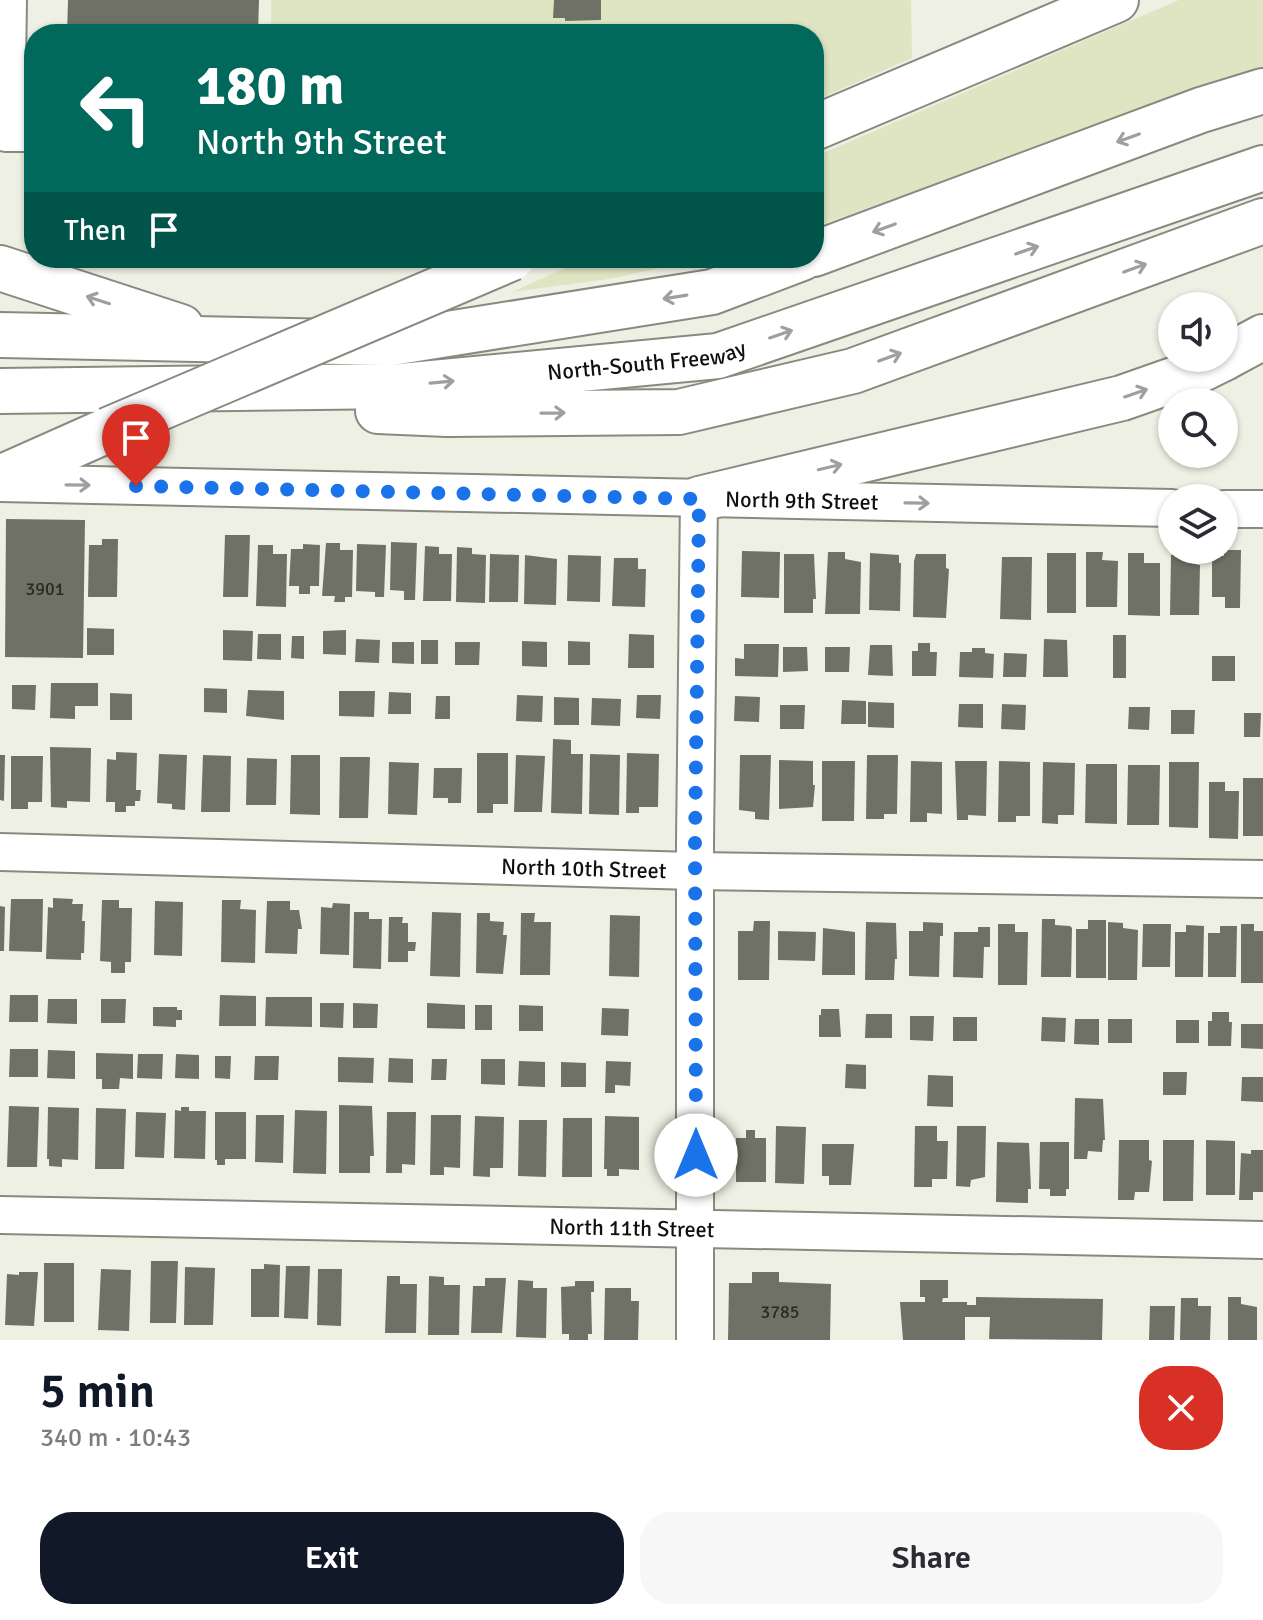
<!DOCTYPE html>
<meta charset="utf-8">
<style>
body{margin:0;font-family:Signika,sans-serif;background:#f7f7f7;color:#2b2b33;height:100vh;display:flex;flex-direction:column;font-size:30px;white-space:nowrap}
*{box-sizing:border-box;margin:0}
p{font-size:26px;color:#7c7c81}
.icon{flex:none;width:44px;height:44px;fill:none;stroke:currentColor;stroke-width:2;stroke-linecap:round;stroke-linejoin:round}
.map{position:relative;height:1340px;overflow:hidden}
.sheet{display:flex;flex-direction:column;background:#fff;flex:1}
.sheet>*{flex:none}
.hud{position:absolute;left:24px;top:24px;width:800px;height:244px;border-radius:32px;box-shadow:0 2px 6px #0004;background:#00695c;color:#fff;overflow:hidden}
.fabs{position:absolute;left:1158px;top:292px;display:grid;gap:16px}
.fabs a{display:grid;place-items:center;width:80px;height:80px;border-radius:50%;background:#fff;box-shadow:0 2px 6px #0004;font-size:40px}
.pin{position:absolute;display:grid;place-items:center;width:68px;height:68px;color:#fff;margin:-82px -34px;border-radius:50% 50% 50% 0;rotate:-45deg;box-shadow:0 0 8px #0007}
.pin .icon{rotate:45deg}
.me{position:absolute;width:88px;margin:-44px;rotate:0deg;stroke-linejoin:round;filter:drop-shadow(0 0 6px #0008)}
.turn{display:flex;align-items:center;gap:28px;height:168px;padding:0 40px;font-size:36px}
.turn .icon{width:104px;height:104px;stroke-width:2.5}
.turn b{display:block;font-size:56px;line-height:68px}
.then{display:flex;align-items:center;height:76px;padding:0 40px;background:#0003;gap:16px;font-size:30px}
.round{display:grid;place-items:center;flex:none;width:84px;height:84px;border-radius:32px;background:#f7f7f7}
.overview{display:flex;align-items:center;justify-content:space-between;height:136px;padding:0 40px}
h1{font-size:48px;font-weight:600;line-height:60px;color:#111827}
.action{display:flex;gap:16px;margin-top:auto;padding:16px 40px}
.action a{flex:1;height:92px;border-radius:32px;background:#111827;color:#fff;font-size:32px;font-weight:600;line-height:92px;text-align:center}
.action a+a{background:#f7f7f7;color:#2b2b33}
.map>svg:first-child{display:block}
.green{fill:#dfe4c2}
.building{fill:#707166}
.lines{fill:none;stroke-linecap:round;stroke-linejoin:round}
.minor-casing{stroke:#898a7f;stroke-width:40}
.major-casing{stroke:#898a7f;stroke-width:48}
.highway-casing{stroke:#898a7f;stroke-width:48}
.minor{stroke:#fff;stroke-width:36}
.major{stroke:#fff;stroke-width:44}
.highway{stroke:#fff;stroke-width:44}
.major-bridge-casing{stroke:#898a7f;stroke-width:48;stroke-linecap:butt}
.major-bridge{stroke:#fff;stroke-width:44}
.oneway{stroke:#9fa09e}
.route{stroke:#1a73e8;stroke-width:14;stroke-dasharray:0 25.2}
.labels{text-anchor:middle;stroke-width:6;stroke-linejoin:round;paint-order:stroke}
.number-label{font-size:18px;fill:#282923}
.street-label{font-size:22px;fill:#10110d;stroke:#fcfef1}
</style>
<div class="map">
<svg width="1263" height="1340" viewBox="0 0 1263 1340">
<rect width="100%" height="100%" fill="#eff0e4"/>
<g class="green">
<polygon points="271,0 911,0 912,58 814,101 814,34 271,34"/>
<polygon points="1179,0 1263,0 1263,68 814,227 814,157"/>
<polygon points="588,258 703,258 615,278 512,292"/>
</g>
<g class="building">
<polygon points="68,0 259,0 258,34 67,34"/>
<polygon points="554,0 601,0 601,20 565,21 565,18 553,18"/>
<polygon points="6,519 85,520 83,658 5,657"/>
<polygon points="225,535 250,535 248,597 223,597"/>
<polygon points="102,539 118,539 117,597 88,597 89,545 102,545"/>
<polygon points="391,542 417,543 415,600 404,600 404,591 390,590"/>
<polygon points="326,543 340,543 340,550 353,550 352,597 345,597 345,602 334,602 335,596 322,596"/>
<polygon points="303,544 320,545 319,586 310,586 310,594 299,594 299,586 289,586 291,549 303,549"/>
<polygon points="357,544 386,545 384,597 375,597 375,592 356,591"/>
<polygon points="258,545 273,545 273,554 287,554 286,607 256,606"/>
<polygon points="425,546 439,547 439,554 452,554 451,601 423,601"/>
<polygon points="457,547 472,548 472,554 486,555 485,603 456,602"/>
<polygon points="1224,550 1241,550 1240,608 1225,608 1225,597 1212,597 1212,555 1224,556"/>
<polygon points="742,551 780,552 779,598 741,597"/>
<polygon points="828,552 845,552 845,559 861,562 860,614 825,614"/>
<polygon points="1086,552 1103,552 1102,560 1118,561 1117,607 1086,607"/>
<polygon points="870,553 899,555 899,563 901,563 900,611 869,610"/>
<rect x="1047" y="553" width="29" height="60"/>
<polygon points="1128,553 1144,553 1144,563 1160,563 1160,616 1128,615"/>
<polygon points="490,554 519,555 518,602 489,602"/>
<polygon points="784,554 814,554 816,599 813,599 813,613 784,613"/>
<polygon points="916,554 946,554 946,568 949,569 946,618 913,617 914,561"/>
<polygon points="525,555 557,559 556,605 524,604"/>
<polygon points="568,555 601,556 600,602 567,601"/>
<polygon points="1171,555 1185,555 1185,562 1200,565 1199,615 1170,615"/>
<polygon points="1002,557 1032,557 1031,620 1000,619"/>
<polygon points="614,558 638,558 638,569 646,569 645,607 612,606"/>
<polygon points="87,628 114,629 114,655 87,655"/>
<polygon points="223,630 253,631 252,661 223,660"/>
<polygon points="346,630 346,655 323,654 323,631"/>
<polygon points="258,634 281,634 281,660 257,659"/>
<polygon points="629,634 654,635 654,668 628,668"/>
<rect x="1113" y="635" width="13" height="43"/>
<polygon points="292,636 304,636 304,659 291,658"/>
<polygon points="356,639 380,640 379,663 355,662"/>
<polygon points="1044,639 1067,640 1068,677 1043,677"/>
<rect x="421" y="640" width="17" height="24"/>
<polygon points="522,641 547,642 547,667 522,666"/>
<polygon points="568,641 590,642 590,665 568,665"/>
<polygon points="392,642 414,642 414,664 392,663"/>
<polygon points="455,642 480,642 479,665 455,665"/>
<polygon points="918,643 930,643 930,652 937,652 936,676 912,676 912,651 918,651"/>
<polygon points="744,644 779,644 778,677 735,676 735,658 744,659"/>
<polygon points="870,645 892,645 893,676 868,675"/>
<polygon points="783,647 807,647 808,671 783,672"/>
<polygon points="825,647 850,647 849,672 825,672"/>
<polygon points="972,648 985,648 985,653 994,654 993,678 959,677 960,652 972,652"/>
<polygon points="1004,653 1027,654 1026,677 1003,677"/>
<rect x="1212" y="656" width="23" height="25"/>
<polygon points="51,683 98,683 98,706 75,706 75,719 50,718"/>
<polygon points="12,685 36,685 35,710 12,709"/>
<polygon points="204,688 227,689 227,713 204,712"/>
<polygon points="248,690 284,691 284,720 246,716"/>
<polygon points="339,691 375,691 374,717 339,716"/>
<polygon points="389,692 411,693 411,714 388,714"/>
<polygon points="110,693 132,694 132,720 110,720"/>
<polygon points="517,695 543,696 542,722 516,721"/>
<polygon points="637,695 661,695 660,719 636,718"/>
<polygon points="436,696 450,696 450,719 435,719"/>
<polygon points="735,696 760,697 759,722 734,721"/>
<polygon points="554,697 579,698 579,725 554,725"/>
<polygon points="592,698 621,699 620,726 591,725"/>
<polygon points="842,700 866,701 866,724 841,724"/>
<polygon points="868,702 894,703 894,728 868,727"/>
<polygon points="959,704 983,704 983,728 958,727"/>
<polygon points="1002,704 1026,705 1025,730 1001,729"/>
<polygon points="780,705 805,705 804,729 780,729"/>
<polygon points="1129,707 1150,707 1149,730 1128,729"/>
<polygon points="1171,710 1195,710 1194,734 1171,734"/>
<polygon points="1244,713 1261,713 1260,737 1244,737"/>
<polygon points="553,739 571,740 571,754 583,754 582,814 551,813"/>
<polygon points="50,747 91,748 90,802 67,801 67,808 51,807"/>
<polygon points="116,752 137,753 136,790 141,790 140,801 135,801 135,806 126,806 126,812 115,812 115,802 106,802 107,759 116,760"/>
<polygon points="477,753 508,753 508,804 493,804 493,813 477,813"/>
<polygon points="627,753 659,754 658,807 639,807 639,813 626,813"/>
<polygon points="159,754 187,755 185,810 172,809 172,804 157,803"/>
<polygon points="590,754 620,755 619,815 589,814"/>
<polygon points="0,755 5,755 4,801 0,800"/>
<polygon points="203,755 231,756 230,812 201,812"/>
<polygon points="291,755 320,755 320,815 290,814"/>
<polygon points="516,755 545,756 542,812 514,812"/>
<polygon points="740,755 771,755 769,820 755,819 755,812 739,810"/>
<polygon points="867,755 898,755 897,814 884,814 884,819 866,819"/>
<polygon points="11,756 43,756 42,802 28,802 28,809 11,809"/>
<polygon points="340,757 370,757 368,818 339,818"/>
<polygon points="247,758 277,759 276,805 246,805"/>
<polygon points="779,760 813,761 813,785 815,785 813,807 779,809"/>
<polygon points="822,761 855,761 854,821 822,821"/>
<polygon points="911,761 942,762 942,814 927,813 927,822 910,822"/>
<polygon points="955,761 987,761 986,816 968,815 968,820 957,820"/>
<polygon points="999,761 1030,762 1030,816 1016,816 1016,822 998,822"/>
<polygon points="389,762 419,763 417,815 388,814"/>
<polygon points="1043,762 1075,763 1074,815 1058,815 1058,824 1042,823"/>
<polygon points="1169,762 1199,762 1198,828 1169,827"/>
<polygon points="1086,764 1117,764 1117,824 1085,823"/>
<polygon points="1128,765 1160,765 1159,825 1127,825"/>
<polygon points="434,768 462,768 461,803 448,803 448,798 433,798"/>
<rect x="1243" y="778" width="20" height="58"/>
<polygon points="1209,782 1225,782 1225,791 1239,791 1238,839 1209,838"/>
<polygon points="53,898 73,899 72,904 83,904 82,921 85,921 84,953 81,953 81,960 46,959 48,907 53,908"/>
<polygon points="11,899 43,899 42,952 9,951"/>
<polygon points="102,900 119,900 119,908 132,908 131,962 125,962 125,973 111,973 111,962 100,961"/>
<polygon points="222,900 241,900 240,909 256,910 255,963 221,962"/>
<polygon points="155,901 183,902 182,956 154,955"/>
<polygon points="267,901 290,901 290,910 299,910 302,929 298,929 297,954 265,953"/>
<polygon points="333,903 350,904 349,955 320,954 321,907 332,908"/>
<polygon points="0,906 5,907 4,951 0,951"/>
<polygon points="354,912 369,912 369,919 382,919 381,969 353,968"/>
<polygon points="432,912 461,913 460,977 430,976"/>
<polygon points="477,913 490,913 490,921 504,922 503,935 507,935 503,974 476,973"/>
<polygon points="521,913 535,913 534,922 551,922 550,975 520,975"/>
<polygon points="610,915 640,916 639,977 609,976"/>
<polygon points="389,917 403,917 402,923 408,923 408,942 416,942 415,951 408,951 408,962 388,962"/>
<polygon points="1042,919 1055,919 1055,925 1070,926 1072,928 1071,977 1041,977"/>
<polygon points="1088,920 1106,920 1106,978 1076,978 1076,929 1088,929"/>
<polygon points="754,921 770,921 769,980 738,980 738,931 753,931"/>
<polygon points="866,922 896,923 897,959 895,959 894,980 865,980"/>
<polygon points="923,922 943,923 943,936 940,936 939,977 909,976 909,931 923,931"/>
<polygon points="1108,922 1123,923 1123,928 1138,930 1137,980 1108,980"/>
<polygon points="998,924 1015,924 1015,932 1028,932 1027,985 998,985"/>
<polygon points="1143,924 1171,924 1170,967 1142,967"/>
<polygon points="1241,924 1254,924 1254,931 1263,931 1263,983 1241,983"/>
<polygon points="1186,925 1204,926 1203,977 1175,977 1175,932 1186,932"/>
<polygon points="1220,926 1237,926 1236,977 1208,977 1208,933 1220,933"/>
<polygon points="978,927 990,927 990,947 984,947 983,978 953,977 954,932 978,932"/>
<polygon points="823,928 855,932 855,975 822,975"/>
<polygon points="778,931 816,932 815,961 778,960"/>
<polygon points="10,995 38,995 38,1022 9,1022"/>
<polygon points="220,995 256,996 256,1026 219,1026"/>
<polygon points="266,997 312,997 312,1027 265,1026"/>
<polygon points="48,999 77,999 77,1024 47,1023"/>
<polygon points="101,999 126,999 125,1023 101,1023"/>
<polygon points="320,1003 344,1003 343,1028 320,1027"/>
<polygon points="353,1003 378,1004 377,1028 353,1028"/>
<polygon points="427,1003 465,1005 465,1029 427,1028"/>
<rect x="475" y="1005" width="17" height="25"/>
<polygon points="519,1005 543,1006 543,1031 519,1031"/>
<polygon points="153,1007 177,1007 177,1010 182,1010 182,1020 176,1020 176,1027 153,1026"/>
<polygon points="602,1008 629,1009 628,1036 601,1035"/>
<polygon points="821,1009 839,1009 841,1037 819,1037 819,1015 821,1015"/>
<polygon points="1212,1012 1229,1012 1229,1022 1232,1022 1231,1046 1208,1046 1208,1021 1212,1021"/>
<polygon points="866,1014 892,1014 892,1038 865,1038"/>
<polygon points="910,1016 934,1016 933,1041 910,1040"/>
<rect x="953" y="1017" width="24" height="24"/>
<polygon points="1042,1017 1066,1018 1065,1042 1041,1041"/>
<polygon points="1075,1019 1099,1019 1099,1045 1074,1044"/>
<rect x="1108" y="1019" width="24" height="24"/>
<rect x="1176" y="1020" width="23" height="23"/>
<polygon points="1241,1024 1263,1024 1263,1049 1241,1048"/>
<polygon points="10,1049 38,1049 38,1077 9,1077"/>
<polygon points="48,1050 75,1051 75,1079 47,1078"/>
<polygon points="96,1053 133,1054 133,1079 120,1078 119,1089 102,1089 102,1079 96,1079"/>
<polygon points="138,1054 163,1054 162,1079 137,1078"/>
<polygon points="176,1054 199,1055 199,1079 175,1078"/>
<polygon points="215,1056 231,1056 230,1079 215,1078"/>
<polygon points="255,1056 279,1056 278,1080 254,1080"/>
<polygon points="338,1057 374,1058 373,1083 338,1082"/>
<polygon points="389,1058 413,1059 413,1083 388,1082"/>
<polygon points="432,1059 447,1059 446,1080 431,1080"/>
<polygon points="481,1059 505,1059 505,1085 481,1084"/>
<polygon points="519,1061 545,1062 545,1087 518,1086"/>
<polygon points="606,1061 631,1062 630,1086 615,1085 615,1093 605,1093"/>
<polygon points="561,1062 586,1063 586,1087 561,1087"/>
<polygon points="846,1064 866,1065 866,1089 845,1088"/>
<polygon points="1163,1072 1187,1072 1186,1095 1163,1095"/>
<polygon points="928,1075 953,1076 953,1107 927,1106"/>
<polygon points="1242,1077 1263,1077 1263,1102 1241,1101"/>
<polygon points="1075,1098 1103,1099 1105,1140 1103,1140 1102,1152 1088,1151 1087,1159 1074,1159"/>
<polygon points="339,1105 372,1106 374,1156 370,1156 370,1173 339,1173"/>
<polygon points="9,1106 39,1107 37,1167 7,1167"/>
<polygon points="48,1107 79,1108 78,1160 62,1159 62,1167 49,1166 49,1159 47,1159"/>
<polygon points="181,1107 189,1107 189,1111 206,1111 205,1159 174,1158 175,1110 181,1111"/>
<polygon points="96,1108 126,1109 124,1169 95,1169"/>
<polygon points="295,1110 327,1111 326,1174 293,1173"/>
<polygon points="136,1112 166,1113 164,1158 135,1157"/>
<polygon points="215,1112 246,1112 246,1159 225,1159 225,1165 217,1165 217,1160 215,1160"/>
<polygon points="387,1112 416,1112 415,1165 402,1164 402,1173 386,1173"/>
<polygon points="256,1115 284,1115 283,1163 255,1162"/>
<polygon points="431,1115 461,1115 460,1168 444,1167 444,1175 430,1175"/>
<polygon points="475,1116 504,1117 503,1168 490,1168 490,1177 473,1176"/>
<polygon points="605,1116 639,1117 639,1170 619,1169 619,1176 607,1176 607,1169 604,1169"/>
<polygon points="563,1118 592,1118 592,1177 562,1177"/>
<polygon points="519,1120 547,1120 546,1177 518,1176"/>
<polygon points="776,1126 806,1127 804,1184 775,1183"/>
<polygon points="915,1126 937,1126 937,1141 948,1141 947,1179 932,1179 932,1187 914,1187"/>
<polygon points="957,1126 986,1126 985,1177 971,1180 970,1187 956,1186"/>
<polygon points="746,1130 755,1130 755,1138 766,1138 766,1182 736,1182 736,1138 746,1138"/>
<polygon points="1119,1140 1149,1140 1149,1160 1152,1161 1149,1192 1135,1192 1134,1200 1118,1200"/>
<polygon points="1163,1140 1194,1140 1193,1201 1163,1201"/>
<polygon points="1206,1140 1235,1141 1235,1195 1206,1195"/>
<polygon points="997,1142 1029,1143 1031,1189 1028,1189 1028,1203 996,1202"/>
<polygon points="1040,1142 1069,1142 1069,1189 1066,1189 1066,1196 1050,1196 1050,1189 1039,1189"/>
<polygon points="822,1144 854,1144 851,1185 829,1185 829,1176 822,1176"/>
<polygon points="1251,1150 1263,1150 1263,1192 1253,1192 1253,1200 1239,1200 1241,1153 1251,1154"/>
<polygon points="151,1261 178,1261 176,1323 150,1323"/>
<rect x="44" y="1263" width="30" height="59"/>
<polygon points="264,1264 280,1265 279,1317 251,1317 251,1269 264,1269"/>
<polygon points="286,1266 310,1266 308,1319 284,1318"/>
<polygon points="185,1267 215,1268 213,1325 184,1325"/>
<polygon points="101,1269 131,1270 129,1331 98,1330"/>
<polygon points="318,1269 342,1269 341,1326 317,1325"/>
<polygon points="19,1272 38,1272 34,1326 5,1325 7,1274 19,1275"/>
<polygon points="752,1272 779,1272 779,1282 831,1284 830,1340 728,1340 729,1283 752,1283"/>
<polygon points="387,1276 400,1276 400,1284 417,1284 416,1333 385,1333"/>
<polygon points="429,1276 444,1277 444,1285 460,1285 459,1335 428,1335"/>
<polygon points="485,1278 506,1278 502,1333 471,1333 473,1286 485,1286"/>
<polygon points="518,1280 533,1281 533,1288 547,1288 546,1338 516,1337"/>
<polygon points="920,1280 948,1280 948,1298 943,1298 942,1302 967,1302 967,1305 976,1305 976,1297 1103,1299 1102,1340 989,1339 990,1317 965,1317 965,1340 903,1340 900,1302 925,1302 925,1297 920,1297"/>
<polygon points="575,1281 594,1281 594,1292 591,1292 592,1334 588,1334 588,1340 569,1340 569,1334 562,1334 561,1287 575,1286"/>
<polygon points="605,1288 631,1288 631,1301 639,1301 638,1340 604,1340"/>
<polygon points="1228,1297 1241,1297 1241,1304 1257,1307 1257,1340 1228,1340"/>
<polygon points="1181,1298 1198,1298 1198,1306 1211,1306 1210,1340 1180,1340"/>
<polygon points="1150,1306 1175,1306 1174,1340 1149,1340"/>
</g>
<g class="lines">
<g class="minor-casing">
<g id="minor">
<polyline points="8,0 6,133 34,133"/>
<path id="s1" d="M0,483L1172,508"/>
<polyline points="1224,509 1263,509"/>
<path id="s2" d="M0,852L695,871L1263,879"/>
<path id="s3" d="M0,1215L1263,1240"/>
<polyline points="695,1340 695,843 699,499"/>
</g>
</g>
<g class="major-casing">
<g id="major">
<polyline points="814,128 1116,0"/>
<polyline points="0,478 108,430"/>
</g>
</g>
<g class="highway-casing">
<g id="highway">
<polyline points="814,254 1201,110 1263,91"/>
<polyline points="0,268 181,327"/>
<polyline points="0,335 391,343 712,292 802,258"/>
<polyline points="1224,358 1263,337"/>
<path id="s4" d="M0,391L401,386L718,356L1263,168"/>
<polyline points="378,411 447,414 679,412 853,371 1263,221"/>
<polyline points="699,499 1122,398 1196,372 1224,358"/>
</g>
</g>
<use href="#minor" class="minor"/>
<use href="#major" class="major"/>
<use href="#highway" class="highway"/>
<g class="major-bridge-casing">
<polyline id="major-bridge" points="108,430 512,258"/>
</g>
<use href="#major-bridge" class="major-bridge"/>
</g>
<defs><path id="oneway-shaft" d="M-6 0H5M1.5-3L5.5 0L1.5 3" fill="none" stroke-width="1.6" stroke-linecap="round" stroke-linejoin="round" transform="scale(2)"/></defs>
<g class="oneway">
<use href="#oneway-shaft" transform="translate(1128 138) rotate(160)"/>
<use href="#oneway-shaft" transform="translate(884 228) rotate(160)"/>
<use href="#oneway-shaft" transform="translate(1027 250) rotate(-19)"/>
<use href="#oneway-shaft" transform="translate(1135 268) rotate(-20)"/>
<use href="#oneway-shaft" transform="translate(675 297) rotate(171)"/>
<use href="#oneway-shaft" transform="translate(98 300) rotate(-162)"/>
<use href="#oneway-shaft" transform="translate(781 334) rotate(-19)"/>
<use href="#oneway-shaft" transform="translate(890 357) rotate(-20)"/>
<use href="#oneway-shaft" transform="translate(442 382) rotate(-5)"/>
<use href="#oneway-shaft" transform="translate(1136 393) rotate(-19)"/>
<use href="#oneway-shaft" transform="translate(553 413) rotate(-1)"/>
<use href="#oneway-shaft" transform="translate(830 467) rotate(-13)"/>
<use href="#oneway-shaft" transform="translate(78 485) rotate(1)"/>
<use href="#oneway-shaft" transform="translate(917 503) rotate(1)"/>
</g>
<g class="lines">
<polyline class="route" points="136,486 699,499 695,843 696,1155"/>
</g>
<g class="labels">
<g class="number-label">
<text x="45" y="595">3901</text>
<text x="780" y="1318">3785</text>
</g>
<g class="street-label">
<text dy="8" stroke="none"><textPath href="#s4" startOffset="648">North-South Freeway</textPath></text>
<text dy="8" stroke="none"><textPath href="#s1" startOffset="802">North 9th Street</textPath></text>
<text dy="8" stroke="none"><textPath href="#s2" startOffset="584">North 10th Street</textPath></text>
<text dy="8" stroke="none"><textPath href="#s3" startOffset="632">North 11th Street</textPath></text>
</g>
</g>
</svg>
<div class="fabs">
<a><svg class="icon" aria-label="sound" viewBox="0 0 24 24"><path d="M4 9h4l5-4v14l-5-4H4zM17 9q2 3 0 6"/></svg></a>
<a><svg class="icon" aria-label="search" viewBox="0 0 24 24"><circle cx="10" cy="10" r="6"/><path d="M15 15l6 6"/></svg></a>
<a><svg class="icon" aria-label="layers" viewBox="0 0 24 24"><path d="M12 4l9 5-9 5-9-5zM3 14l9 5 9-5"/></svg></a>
</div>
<div class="pin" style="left:136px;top:486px;background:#d93025"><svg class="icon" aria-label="arrive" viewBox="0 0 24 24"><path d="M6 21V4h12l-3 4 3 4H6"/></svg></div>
<svg class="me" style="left:696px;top:1155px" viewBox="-20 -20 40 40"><circle r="19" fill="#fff"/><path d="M0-13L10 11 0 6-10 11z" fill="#1a73e8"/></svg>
<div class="hud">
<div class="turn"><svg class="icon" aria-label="left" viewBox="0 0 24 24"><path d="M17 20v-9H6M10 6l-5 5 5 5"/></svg><div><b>180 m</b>North 9th Street</div></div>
<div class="then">Then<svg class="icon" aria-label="arrive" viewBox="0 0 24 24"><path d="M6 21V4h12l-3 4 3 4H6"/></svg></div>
</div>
</div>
<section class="sheet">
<div class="overview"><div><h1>5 min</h1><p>340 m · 10:43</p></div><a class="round" style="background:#d93025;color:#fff"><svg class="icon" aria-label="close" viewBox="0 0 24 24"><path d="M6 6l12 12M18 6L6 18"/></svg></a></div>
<div class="action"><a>Exit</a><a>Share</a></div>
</section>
